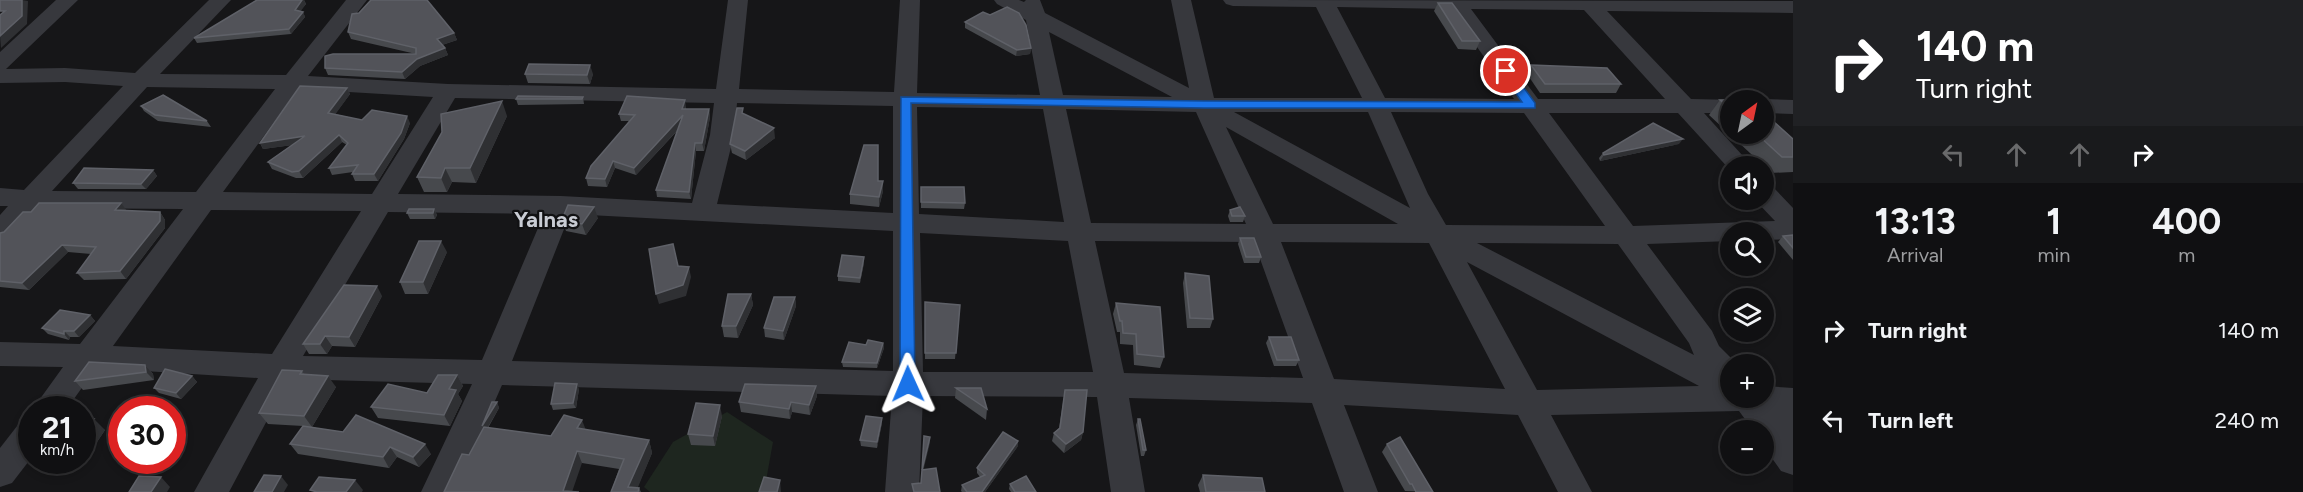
<!DOCTYPE html>
<meta charset="utf-8">
<style>
body{margin:0;font-family:Figtree,sans-serif;background:#19191b;color:#f1f3f6;height:100vh;display:flex;flex-direction:column;font-size:22px;white-space:nowrap}
*{box-sizing:border-box;margin:0}
p{font-size:20px;color:#9c9d9f}
.icon{flex:none;width:33px;height:33px;fill:none;stroke:currentColor;stroke-width:2;stroke-linecap:round;stroke-linejoin:round}
.map{position:relative;flex:1;overflow:hidden}
.details{display:flex;flex-direction:column;background:#101012;width:510px}
.details>*{flex:none}
.hud{background:#202124;color:#fff;overflow:hidden}
.needle{width:39px;rotate:33deg}
.controls{position:absolute;left:1720px;top:90px;display:grid;gap:12px}
.controls a{display:grid;place-items:center;width:54px;height:54px;border-radius:50%;background:#101012;box-shadow:0 3px 9px #0003,0 0 0 2px #303032;font-size:30px}
.speed{position:absolute;left:18px;top:396px;display:flex;gap:12px;font-size:30px;font-weight:700;text-align:center}
.speed>*{display:grid;place-content:center;width:78px;height:78px;border-radius:50%;background:#101012;box-shadow:0 3px 9px #0003,0 0 0 2px #303032;line-height:1}
.speed small{font-size:15px;font-weight:400}
.speed .limit{border:9px solid #d22;background:#fff;color:#111}
.pin{position:absolute;display:grid;place-items:center;width:51px;height:51px;color:#fff;margin:-26px;border:3px solid #fff;border-radius:50%;box-shadow:0 2px 6px #0007}
.me{position:absolute;width:66px;margin:-33px;rotate:359deg;stroke-linejoin:round;filter:drop-shadow(0 0 4px #0008)}
.turn{display:flex;align-items:center;gap:21px;height:126px;padding:0 24px;font-size:27px}
.turn .icon{width:78px;height:78px;stroke-width:2.5}
.turn b{display:block;font-size:42px;line-height:51px}
.lanes{display:flex;align-items:center;height:57px;padding:0 24px;background:#0003;justify-content:center;gap:30px;direction:ltr}
.lanes .off{opacity:.35}
.eta{display:flex;justify-content:space-evenly;align-items:center;height:102px;text-align:center}
.eta b{font-size:36px;font-weight:700;line-height:42px}
ul{padding:0;list-style:none}
li{display:flex;align-items:center;gap:18px;height:90px;padding:0 24px}
li div{flex:1}
li b{display:block;font-size:22px}
li em{font-style:normal}
main{display:flex;flex:1;min-height:0}
.map>svg:first-child{display:block}
.green{fill:#1e261f}
.lines{fill:none;stroke-linecap:round;stroke-linejoin:round}
.minor{fill:#37383d;fill-rule:evenodd}
.wall{fill:#47494d}
.shaded-wall{fill:#2f3033}
.building{fill:#525359;stroke:#5f6168;stroke-width:1.5}
.route{fill:#1a73e8;stroke:#114b97;stroke-width:1.5}
.labels{text-anchor:middle;stroke-width:4.5;stroke-linejoin:round;paint-order:stroke}
.neighbourhood-label{font-size:22px;font-weight:bold;fill:#c9ccd4;stroke:#111113}
</style>
<main>
<div class="map">
<svg width="1793" height="492" viewBox="0 0 1793 492">
<rect width="100%" height="100%" fill="#161618"/>
<polygon class="green" points="727,412 773,442 764,492 650,492 644,487 673,442"/>
<g class="lines">
<g class="minor">
<path d="M56,0H78L6,69L65,68L135,73L209,0H231L160,74L286,75L346,0H367L308,76L448,84L716,89L728,0H748L739,89L894,92L900,0H920L917,93L1040,95L1026,20L997,4L994,0H1019L1024,2L1026,0H1040L1045,13L1189,88L1171,0H1191L1214,98H1362L1316,7L1233,6L1226,4L1223,0L1793,1V13L1607,11L1691,99L1737,100H1731V113H1704L1752,166H1731V171L1678,113H1549L1633,226L1775,221L1755,200H1764V184L1773,187L1793,208V239L1764,240V232H1731V241L1647,244L1712,331L1719,346L1737,364H1731V398H1764V386L1793,388V475L1781,471L1764,447V430H1753L1739,411L1551,415L1592,492H1558L1518,415L1344,405L1378,492H1344L1312,403L1129,398L1145,492H1111L1097,397L923,396L919,492H885L892,396L502,385L455,492H421L472,384L289,379L229,492H194L258,378L96,368L66,410H32L63,367L0,366V342L80,344L183,209L37,208L9,238L0,240V215L8,206H0V188L24,190L123,86L65,82L0,83V52ZM1337,7L1450,9L1514,99L1385,98ZM1471,9L1584,10L1665,99H1538ZM1049,32L1172,97L1063,95ZM147,87L275,89L196,192L52,191ZM298,89L433,97L372,194L223,192ZM455,98L714,103L710,135L692,203L561,196L398,194ZM737,103L893,106V213L717,204L734,135ZM917,107L1043,109L1064,222L919,214ZM1066,109L1196,112L1246,224L1091,223ZM1234,112H1368L1410,208ZM1391,112L1524,113L1605,226L1446,225L1428,194ZM1226,127L1398,224H1273ZM211,210L361,211L272,354L113,346ZM388,212L544,214L482,360L303,356ZM570,214L893,231V371L512,361ZM920,233L1068,241L1093,372H923ZM1095,241L1254,242L1303,378L1124,373ZM1281,242L1429,243L1505,389L1334,379ZM1477,243L1618,244L1689,343L1694,355ZM1467,262L1699,386L1537,390Z"/>
<polygon points="1764,99 1793,100 1793,114 1764,113 1764,100 1758,100"/>
<polygon points="32,418 32,457 12,483 0,487 0,448 21,421"/>
</g>
</g>
<g class="wall">
<polygon points="257,0 304,0 306,4 300,11 303,12 305,17 291,34 197,43 194,38"/>
<polygon points="1438,3 1480,41 1476,50 1458,49 1434,11"/>
<polygon points="965,22 1031,48 1030,54 1016,56 965,28"/>
<polygon points="348,32 454,33 457,40 442,45 445,48 448,55 420,66 405,79 328,75 325,68 416,54 351,39"/>
<polygon points="1531,65 1621,84 1616,93 1540,93 1527,74"/>
<polygon points="525,74 593,74 590,84 528,83"/>
<polygon points="347,88 350,94 335,114 362,120 410,123 404,139 378,181 355,181 352,174 353,172 332,175 329,168 347,145 342,142 303,178 296,178 272,169 268,162 292,145 263,149 260,143"/>
<polygon points="583,97 584,104 518,105 516,99"/>
<polygon points="1720,100 1750,100 1731,100 1731,134 1764,134 1793,139 1793,172 1769,173 1764,166 1709,115"/>
<polygon points="141,106 207,121 211,127 158,121 144,111"/>
<polygon points="686,107 686,109 709,109 710,117 704,151 696,151 691,199 657,197 656,190 678,130 636,175 615,168 607,187 588,186 586,178 629,121 621,121 619,114"/>
<polygon points="744,114 775,138 746,160 732,153 730,144"/>
<polygon points="507,116 476,183 452,182 447,192 424,192 417,177 442,132"/>
<polygon points="1679,144 1600,161 1599,158 1603,153"/>
<polygon points="153,170 157,176 146,189 78,189 73,183"/>
<polygon points="878,181 883,191 879,207 850,204 850,194"/>
<polygon points="921,187 965,203 964,209 921,208"/>
<polygon points="434,209 437,215 435,219 410,219 407,213"/>
<polygon points="1230,210 1245,216 1243,222 1230,222 1228,216"/>
<polygon points="127,211 160,212 165,220 165,228 126,279 84,280 77,273 91,254 68,252 29,290 0,287 0,233"/>
<polygon points="598,218 586,235 566,231 562,220"/>
<polygon points="1793,235 1793,260 1778,242 1783,236"/>
<polygon points="1240,238 1261,257 1259,263 1244,263 1238,244"/>
<polygon points="447,252 428,294 405,294 400,282"/>
<polygon points="864,257 864,263 860,283 838,281 838,276"/>
<polygon points="1185,273 1213,319 1210,328 1187,328 1183,283"/>
<polygon points="751,294 753,305 738,338 724,337 722,326"/>
<polygon points="382,296 355,347 332,346 327,354 309,354 303,344"/>
<polygon points="795,297 796,306 784,340 765,337 764,328"/>
<polygon points="925,302 960,305 955,359 925,359"/>
<polygon points="1116,303 1164,357 1160,368 1134,365 1133,345 1120,344 1120,332 1117,332 1113,314"/>
<polygon points="90,315 95,321 79,337 70,337 69,340 48,334 42,328"/>
<polygon points="1269,337 1299,360 1296,366 1274,366 1266,343"/>
<polygon points="883,343 884,348 877,368 843,367 842,362 866,345"/>
<polygon points="145,365 153,374 154,380 83,390 75,381"/>
<polygon points="302,371 304,374 336,387 312,427 431,454 419,467 397,457 389,468 298,454 290,444 303,426 268,424 259,413"/>
<polygon points="457,375 463,386 458,394 462,401 450,426 378,418 371,407 427,393"/>
<polygon points="192,376 197,382 181,399 159,393 154,388"/>
<polygon points="816,386 817,396 810,415 792,412 790,419 741,412 739,402"/>
<polygon points="956,388 987,409 986,420 955,398"/>
<polygon points="579,389 576,408 553,410 551,404"/>
<polygon points="1065,390 1083,432 1081,440 1064,453 1052,441 1054,433 1059,428"/>
<polygon points="497,402 499,408 488,428 551,436 586,430 649,440 652,453 637,488 639,488 641,492 611,492 619,469 582,463 444,492 469,455"/>
<polygon points="722,416 715,446 691,445 688,434"/>
<polygon points="32,419 32,445 22,437"/>
<polygon points="82,419 105,430 93,448 82,448"/>
<polygon points="1138,419 1146,450 1144,456 1141,456 1136,425"/>
<polygon points="882,423 877,448 861,446 860,440"/>
<polygon points="1387,444 1433,492 1405,491 1382,452"/>
<polygon points="1018,446 985,492 962,492 961,491 962,485 980,477 977,473 977,468"/>
<polygon points="1203,475 1265,492 1200,492 1198,485"/>
<polygon points="1010,484 1036,492 1011,492 1009,489"/>
</g>
<g class="shaded-wall">
<polygon points="22,0 28,1 27,24 1,48 0,36"/>
<polygon points="302,0 304,0 306,4 297,16 295,10"/>
<polygon points="303,12 305,17 291,34 289,29"/>
<polygon points="454,33 457,40 439,46 437,39"/>
<polygon points="445,48 448,55 420,66 405,79 402,72 417,59"/>
<polygon points="1031,48 1030,54 1016,56 1017,50"/>
<polygon points="590,65 593,74 590,84 587,75"/>
<polygon points="347,88 350,94 332,119 328,113"/>
<polygon points="685,100 686,107 683,116 682,109"/>
<polygon points="502,101 507,116 476,183 470,168"/>
<polygon points="709,109 710,117 704,151 702,143"/>
<polygon points="683,115 685,122 636,175 634,168"/>
<polygon points="407,116 410,123 404,139 378,181 374,174"/>
<polygon points="774,128 775,138 746,160 745,151"/>
<polygon points="339,135 342,142 303,178 299,171"/>
<polygon points="305,136 308,143 263,149 260,143"/>
<polygon points="1683,139 1679,144 1600,161 1604,155"/>
<polygon points="695,143 696,151 691,199 689,192"/>
<polygon points="613,161 615,168 607,187 605,179"/>
<polygon points="445,168 452,182 447,192 441,178"/>
<polygon points="153,170 157,176 146,189 141,184"/>
<polygon points="883,181 883,191 879,207 879,197"/>
<polygon points="121,203 127,211 115,210"/>
<polygon points="594,207 598,218 586,235 582,224"/>
<polygon points="434,209 437,215 435,219 433,213"/>
<polygon points="160,212 165,220 165,228 126,279 120,271"/>
<polygon points="441,241 447,252 428,294 423,282"/>
<polygon points="62,245 68,252 29,290 22,283"/>
<polygon points="864,257 864,263 860,283 860,278"/>
<polygon points="689,267 691,277 686,296 659,304 656,294"/>
<polygon points="377,286 382,296 355,347 349,337"/>
<polygon points="751,294 753,305 738,338 736,326"/>
<polygon points="795,297 796,306 784,340 783,331"/>
<polygon points="90,315 95,321 79,337 74,331"/>
<polygon points="64,331 70,337 69,340 64,334"/>
<polygon points="325,336 332,346 327,354 320,344"/>
<polygon points="883,343 884,348 877,368 877,363"/>
<polygon points="145,365 153,374 154,380 146,372"/>
<polygon points="457,375 463,386 458,394 462,401 450,426 444,415 449,389"/>
<polygon points="192,376 197,382 181,399 176,393"/>
<polygon points="328,376 336,387 312,427 304,416"/>
<polygon points="577,384 579,389 576,408 573,403"/>
<polygon points="816,386 817,396 810,415 809,405"/>
<polygon points="497,402 499,408 485,432 482,426"/>
<polygon points="791,402 792,412 790,419 789,409"/>
<polygon points="720,405 722,416 715,446 713,436"/>
<polygon points="882,418 882,423 877,448 877,442"/>
<polygon points="94,419 105,430 93,448 82,438 82,436"/>
<polygon points="582,420 587,433 577,428"/>
<polygon points="177,427 185,436 175,451 172,448 172,433"/>
<polygon points="1083,432 1081,440 1064,453 1066,444"/>
<polygon points="930,437 930,443 922,476 922,470"/>
<polygon points="649,440 652,453 636,492 628,487"/>
<polygon points="1018,441 1018,446 985,492 982,492"/>
<polygon points="425,444 431,454 419,467 413,457"/>
<polygon points="390,447 397,457 389,468 383,457"/>
<polygon points="577,451 582,463 572,492 563,491"/>
<polygon points="281,476 288,485 284,492 272,492"/>
<polygon points="161,477 170,487 167,492 151,492"/>
<polygon points="355,480 363,490 362,492 346,492"/>
<polygon points="780,480 781,492 777,492"/>
</g>
<g class="building">
<polygon points="0,0 22,0 22,16 0,36 0,15 5,11 0,11"/>
<polygon points="257,0 302,0 295,10 303,12 289,29 194,38"/>
<polygon points="371,0 427,0 454,33 437,39 445,48 417,59 402,72 325,68 325,56 333,54 416,54 416,48 348,32 352,14 359,13"/>
<polygon points="1438,3 1452,3 1480,41 1462,41"/>
<polygon points="1007,7 1019,13 1026,25 1031,48 1017,50 965,22 983,12 990,15"/>
<polygon points="529,64 590,65 587,75 525,74"/>
<polygon points="1531,65 1607,68 1621,84 1545,84"/>
<polygon points="300,86 347,88 328,113 362,120 372,110 407,116 401,133 374,174 352,174 358,165 329,168 348,143 339,135 299,171 292,172 268,162 305,136 260,143"/>
<polygon points="163,95 207,121 155,115 141,106"/>
<polygon points="518,96 583,97 582,99 516,99"/>
<polygon points="627,96 685,100 682,109 709,109 702,143 695,143 689,192 656,190 683,115 634,168 613,161 605,179 586,178 591,166 635,115 619,114"/>
<polygon points="1745,96 1750,100 1731,100 1731,109 1720,100 1743,100"/>
<polygon points="502,101 470,168 445,168 441,178 417,177 442,132 441,114"/>
<polygon points="737,108 743,108 742,113 774,128 745,151 730,144"/>
<polygon points="1764,113 1793,139 1793,157 1782,157 1757,134 1764,134"/>
<polygon points="1653,123 1683,139 1604,155 1603,153"/>
<polygon points="864,145 878,145 878,181 883,181 879,197 850,194"/>
<polygon points="84,168 153,170 141,184 73,183"/>
<polygon points="921,187 964,187 965,203 921,202"/>
<polygon points="39,203 121,203 115,210 160,212 160,221 120,271 77,273 96,247 62,245 22,283 0,281 0,233 4,232 23,212 31,212"/>
<polygon points="568,205 594,207 582,224 562,220"/>
<polygon points="1240,207 1245,216 1232,216 1230,210"/>
<polygon points="409,209 434,209 433,213 407,213"/>
<polygon points="1793,235 1793,248 1783,236"/>
<polygon points="1240,238 1254,238 1261,257 1246,257"/>
<polygon points="419,241 441,241 423,282 400,282"/>
<polygon points="673,244 678,266 689,267 683,285 656,294 649,249"/>
<polygon points="842,255 864,257 860,278 838,276"/>
<polygon points="1185,273 1209,276 1213,319 1190,318"/>
<polygon points="344,285 377,286 349,337 325,336 320,344 303,344"/>
<polygon points="728,294 751,294 736,326 722,326"/>
<polygon points="774,297 795,297 783,331 764,328"/>
<polygon points="925,302 960,305 956,353 925,353"/>
<polygon points="1116,303 1160,307 1164,357 1137,354 1136,334 1123,333 1122,321 1120,321"/>
<polygon points="60,310 90,315 74,331 64,331 64,334 42,328"/>
<polygon points="1269,337 1291,337 1299,360 1277,360"/>
<polygon points="868,340 883,343 877,363 842,362 849,342 866,345"/>
<polygon points="89,362 145,365 146,372 75,381"/>
<polygon points="165,369 192,376 176,393 154,388"/>
<polygon points="282,370 302,371 300,374 328,376 304,416 259,413"/>
<polygon points="438,375 457,375 449,389 456,390 444,415 371,407 388,384 427,393"/>
<polygon points="555,383 577,384 573,403 551,404"/>
<polygon points="745,384 816,386 809,405 791,402 789,409 739,402"/>
<polygon points="956,388 981,388 987,409"/>
<polygon points="1065,390 1087,390 1083,432 1066,444 1054,433 1060,428"/>
<polygon points="492,402 497,402 482,426"/>
<polygon points="696,403 720,405 713,436 688,434"/>
<polygon points="356,415 425,444 413,457 390,447 383,457 290,444 303,426 343,432"/>
<polygon points="564,415 582,420 577,428 649,440 628,487 639,488 638,492 611,492 624,459 577,451 563,491 579,492 444,492 462,454 469,455 484,427 551,436"/>
<polygon points="866,416 882,418 877,442 860,440"/>
<polygon points="29,419 32,419 32,437 22,437 22,427"/>
<polygon points="82,419 94,419 82,436"/>
<polygon points="1138,419 1140,419 1146,450 1143,450"/>
<polygon points="172,427 177,427 172,433"/>
<polygon points="1003,432 1018,441 982,492 967,492 962,485 985,475 977,468"/>
<polygon points="924,436 930,437 922,470"/>
<polygon points="1400,437 1433,492 1416,492 1412,484 1410,484 1387,444"/>
<polygon points="936,468 940,492 914,492 912,484 921,483 922,470"/>
<polygon points="264,475 281,476 272,492 254,492"/>
<polygon points="1203,475 1262,478 1265,492 1206,492"/>
<polygon points="139,476 161,477 151,492 129,492"/>
<polygon points="1026,476 1036,492 1015,492 1010,484"/>
<polygon points="319,477 355,480 346,492 317,492 310,490"/>
<polygon points="764,477 780,480 777,492 759,492"/>
</g>
<polygon class="route" points="1506,68 1510,69 1535,103 1535,108 1204,108 911,103 915,384 913,388 908,390 902,388 900,384 901,97 1204,101 1522,102 1500,71"/>
<g class="labels">
<g class="neighbourhood-label">
<text x="546" y="227">Yalnas</text>
</g>
</g>
</svg>
<div class="controls">
<a><svg class="needle" viewBox="-14 -14 28 28"><path d="M0-13l5 13h-10z" fill="#e53935"/><path d="M0 13l5-13h-10z" fill="#9c9d9f"/></svg></a>
<a><svg class="icon" aria-label="sound" viewBox="0 0 24 24"><path d="M4 9h4l5-4v14l-5-4H4zM17 9q2 3 0 6"/></svg></a>
<a><svg class="icon" aria-label="search" viewBox="0 0 24 24"><circle cx="10" cy="10" r="6"/><path d="M15 15l6 6"/></svg></a>
<a><svg class="icon" aria-label="layers" viewBox="0 0 24 24"><path d="M12 4l9 5-9 5-9-5zM3 14l9 5 9-5"/></svg></a>
<a>+</a>
<a>−</a>
</div>
<div class="speed"><div>21<small>km/h</small></div><div class="limit">30</div></div>
<div class="pin" style="left:1506px;top:71px;background:#d93025"><svg class="icon" aria-label="arrive" viewBox="0 0 24 24"><path d="M6 21V4h12l-3 4 3 4H6"/></svg></div>
<svg class="me" style="left:908px;top:384px" viewBox="-20 -20 40 40"><path d="M0-17L14 15 0 8-14 15z" fill="#1a73e8" stroke="#fff" stroke-width="4"/></svg>
</div>
<section class="details">
<div class="hud">
<div class="turn"><svg class="icon" aria-label="right" viewBox="0 0 24 24"><path d="M7 20v-9h11M14 6l5 5-5 5"/></svg><div><b>140 m</b>Turn right</div></div>
<div class="lanes"><svg class="icon off" aria-label="left" viewBox="0 0 24 24"><path d="M17 20v-9H6M10 6l-5 5 5 5"/></svg><svg class="icon off" aria-label="ahead" viewBox="0 0 24 24"><path d="M12 20V5M6 11l6-6 6 6"/></svg><svg class="icon off" aria-label="ahead" viewBox="0 0 24 24"><path d="M12 20V5M6 11l6-6 6 6"/></svg><svg class="icon" aria-label="right" viewBox="0 0 24 24"><path d="M7 20v-9h11M14 6l5 5-5 5"/></svg></div>
</div>
<div class="eta">
<div><b>13:13</b><p>Arrival</p></div>
<div><b>1</b><p>min</p></div>
<div><b>400</b><p>m</p></div>
</div>
<ul>
<li><svg class="icon" aria-label="right" viewBox="0 0 24 24"><path d="M7 20v-9h11M14 6l5 5-5 5"/></svg><div><b>Turn right</b></div><em>140 m</em></li>
<li><svg class="icon" aria-label="left" viewBox="0 0 24 24"><path d="M17 20v-9H6M10 6l-5 5 5 5"/></svg><div><b>Turn left</b></div><em>240 m</em></li>
</ul>
</section>
</main>
